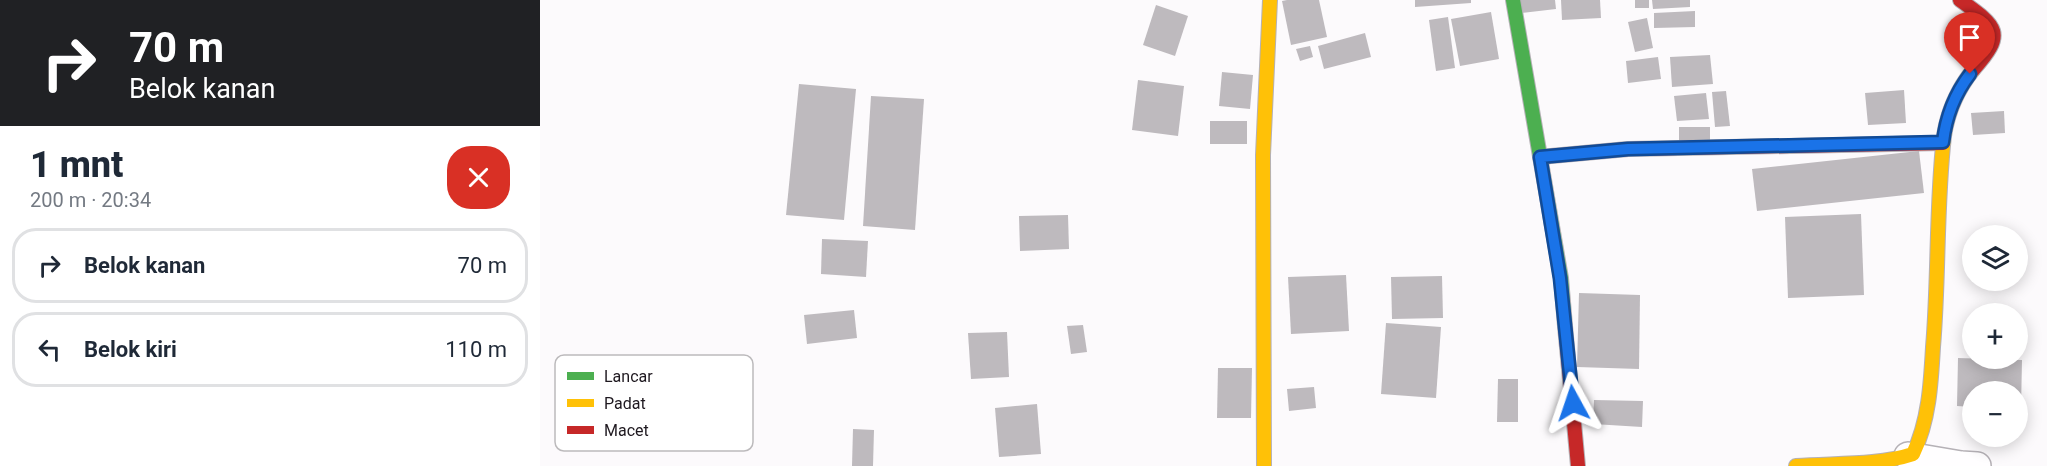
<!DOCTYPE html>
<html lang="id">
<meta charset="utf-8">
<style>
body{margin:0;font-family:Roboto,sans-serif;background:#f2f2f3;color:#1f2937;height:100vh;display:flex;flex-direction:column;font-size:22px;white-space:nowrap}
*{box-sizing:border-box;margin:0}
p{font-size:20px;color:#747a83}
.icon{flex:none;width:33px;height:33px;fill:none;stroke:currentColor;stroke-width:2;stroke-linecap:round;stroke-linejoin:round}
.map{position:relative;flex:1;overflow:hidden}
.sheet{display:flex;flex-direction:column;background:#fff;width:540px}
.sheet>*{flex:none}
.top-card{background:#202124;color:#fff;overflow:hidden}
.fabs{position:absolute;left:1422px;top:225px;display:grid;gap:12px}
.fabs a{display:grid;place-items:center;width:66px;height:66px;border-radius:50%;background:#fff;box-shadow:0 3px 15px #0003;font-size:30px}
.pin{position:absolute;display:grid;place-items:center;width:51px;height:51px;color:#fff;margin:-62px -26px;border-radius:50% 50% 50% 0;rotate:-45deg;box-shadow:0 0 6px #0007}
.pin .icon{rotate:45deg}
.me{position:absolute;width:66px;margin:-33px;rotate:355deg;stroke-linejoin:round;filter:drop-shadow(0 0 4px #0008)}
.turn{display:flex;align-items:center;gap:21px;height:126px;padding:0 30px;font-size:27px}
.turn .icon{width:78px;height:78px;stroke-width:2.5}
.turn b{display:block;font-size:42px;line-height:51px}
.round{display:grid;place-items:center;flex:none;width:63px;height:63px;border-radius:24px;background:#f2f2f3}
.headline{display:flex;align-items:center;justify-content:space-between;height:102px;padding:0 30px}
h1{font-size:36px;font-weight:800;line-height:45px}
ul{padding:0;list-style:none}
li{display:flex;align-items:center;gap:18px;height:75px;margin:0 12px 9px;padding:0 18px;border:3px solid #e0e1e3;border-radius:24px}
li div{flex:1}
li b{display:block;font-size:22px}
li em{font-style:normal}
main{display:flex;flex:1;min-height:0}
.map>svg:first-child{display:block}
.building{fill:#bebabe}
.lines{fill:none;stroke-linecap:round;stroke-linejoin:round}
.street-casing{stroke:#b5b1b6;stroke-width:30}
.fast-casing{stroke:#b5b1b6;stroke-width:16}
.slow-casing{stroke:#b5b1b6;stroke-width:16}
.jam-casing{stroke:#b5b1b6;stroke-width:16}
.street{stroke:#fffeff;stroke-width:27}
.fast{stroke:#4caf50;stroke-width:14}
.slow{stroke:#ffc107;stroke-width:14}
.jam{stroke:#c62828;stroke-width:14}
.route-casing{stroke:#114b97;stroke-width:15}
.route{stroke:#1a73e8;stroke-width:10}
.key{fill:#fff;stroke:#bcbabc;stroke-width:1.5}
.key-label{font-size:16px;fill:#1e181f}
</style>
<main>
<section class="sheet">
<div class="top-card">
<div class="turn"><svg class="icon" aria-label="right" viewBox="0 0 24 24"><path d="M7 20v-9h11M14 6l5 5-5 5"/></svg><div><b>70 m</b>Belok kanan</div></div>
</div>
<div class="headline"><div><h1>1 mnt</h1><p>200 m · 20:34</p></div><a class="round" style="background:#d93025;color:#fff"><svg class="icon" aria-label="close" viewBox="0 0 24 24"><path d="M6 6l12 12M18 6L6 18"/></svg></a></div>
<ul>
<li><svg class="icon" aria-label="right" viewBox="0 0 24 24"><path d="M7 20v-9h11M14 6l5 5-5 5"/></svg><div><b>Belok kanan</b></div><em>70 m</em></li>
<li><svg class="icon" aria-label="left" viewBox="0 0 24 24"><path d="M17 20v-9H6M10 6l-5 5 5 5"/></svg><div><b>Belok kiri</b></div><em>110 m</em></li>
</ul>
</section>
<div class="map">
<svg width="1507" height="466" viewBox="0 0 1507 466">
<rect width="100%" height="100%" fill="#fcfafc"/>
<g class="building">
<polygon points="747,0 779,0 787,37 751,45 742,1"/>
<polygon points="875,0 931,0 931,3 875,7"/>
<polygon points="979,0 1015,0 1016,9 981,13"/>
<polygon points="1021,0 1060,0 1061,18 1022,20"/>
<rect x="1095" y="0" width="14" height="8"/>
<polygon points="1112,0 1150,0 1150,7 1113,9"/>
<polygon points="616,5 648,16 635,56 603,45"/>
<polygon points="1155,11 1155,27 1114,28 1114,13"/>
<polygon points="951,12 959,59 920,66 911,19"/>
<polygon points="908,17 915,68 896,71 889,20"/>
<polygon points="1107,18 1113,48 1095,52 1088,22"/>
<polygon points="825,33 831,57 784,69 778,46"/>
<polygon points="770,46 773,57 760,61 756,49"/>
<polygon points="1170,55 1173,84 1132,87 1130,57"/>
<polygon points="1118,57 1121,79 1088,83 1086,61"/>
<polygon points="682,72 713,75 710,109 679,106"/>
<polygon points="598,80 644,86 638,136 592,130"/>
<polygon points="259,84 316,89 304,220 246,215"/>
<polygon points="1364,90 1366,123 1328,125 1325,93"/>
<polygon points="1186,91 1190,126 1175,127 1172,92"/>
<polygon points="1166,93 1169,119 1137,121 1134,96"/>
<polygon points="331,96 384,99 375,230 323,226"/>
<polygon points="1464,111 1465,133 1433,135 1431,113"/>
<rect x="670" y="121" width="37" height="23"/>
<rect x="1139" y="127" width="31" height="16"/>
<polygon points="1379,151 1384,193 1217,211 1212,169"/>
<polygon points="1321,214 1324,295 1248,298 1245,217"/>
<polygon points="528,215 529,249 480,251 479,216"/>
<polygon points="282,239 328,241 326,277 281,274"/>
<polygon points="806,275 809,331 751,334 748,277"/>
<polygon points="902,276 903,318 852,319 851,277"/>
<polygon points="1039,293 1100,295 1099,369 1037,367"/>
<polygon points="314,310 317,338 267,344 264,315"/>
<polygon points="846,323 901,327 896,398 841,394"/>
<polygon points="543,325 547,352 531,354 527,326"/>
<polygon points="467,332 469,377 431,379 428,333"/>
<polygon points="1418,358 1482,360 1481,409 1478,408 1478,392 1432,392 1432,407 1417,406"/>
<polygon points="678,368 712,368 711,418 677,418"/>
<polygon points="958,379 978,379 978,422 957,422"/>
<polygon points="774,387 776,408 749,411 747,389"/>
<polygon points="1054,400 1103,401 1102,427 1053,424"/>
<polygon points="497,404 501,454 459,457 455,408"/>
<polygon points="313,429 334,430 333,466 312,466"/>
</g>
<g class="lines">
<g class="street-casing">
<polyline id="street" points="1368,456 1421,465 1437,466"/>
</g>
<g class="fast-casing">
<polyline id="fast" points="973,0 1021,278 1025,326"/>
</g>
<g class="slow-casing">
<g id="slow">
<polyline points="724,466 723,155 730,0"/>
<path d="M1256,466C1294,463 1337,466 1373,454C1389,421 1391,383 1393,347C1399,277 1396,205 1404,136C1408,110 1417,90 1433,70"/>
</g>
</g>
<g class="jam-casing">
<g id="jam">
<path d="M1420,0C1458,27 1466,33 1433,70"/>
<polyline points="1000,157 1088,149 1403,143"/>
<polyline points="1025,326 1038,466"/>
</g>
</g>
<use href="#street" class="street"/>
<use href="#fast" class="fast"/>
<use href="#slow" class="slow"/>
<use href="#jam" class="jam"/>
</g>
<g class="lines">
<g class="route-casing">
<path id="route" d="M1033,403L1020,278L1000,157L1088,149L1403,142C1406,116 1414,95 1430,74"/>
</g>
<use href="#route" class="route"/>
</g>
<rect x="15" y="355" width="198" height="96" rx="9" class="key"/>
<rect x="27" y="372" width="27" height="8" fill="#4caf50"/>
<rect x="27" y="399" width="27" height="8" fill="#ffc107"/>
<rect x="27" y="426" width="27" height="8" fill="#c62828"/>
<g class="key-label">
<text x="64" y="382">Lancar</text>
<text x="64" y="409">Padat</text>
<text x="64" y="436">Macet</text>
</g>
</svg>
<div class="fabs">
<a><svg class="icon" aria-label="layers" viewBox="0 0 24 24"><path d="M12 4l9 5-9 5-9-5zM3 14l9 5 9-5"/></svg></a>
<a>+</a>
<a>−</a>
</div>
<div class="pin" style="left:1430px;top:74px;background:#d93025"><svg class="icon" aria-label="arrive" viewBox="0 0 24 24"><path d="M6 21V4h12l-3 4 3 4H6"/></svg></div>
<svg class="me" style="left:1033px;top:403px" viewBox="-20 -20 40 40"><path d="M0-17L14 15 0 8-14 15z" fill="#1a73e8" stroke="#fff" stroke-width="4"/></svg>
</div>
</main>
